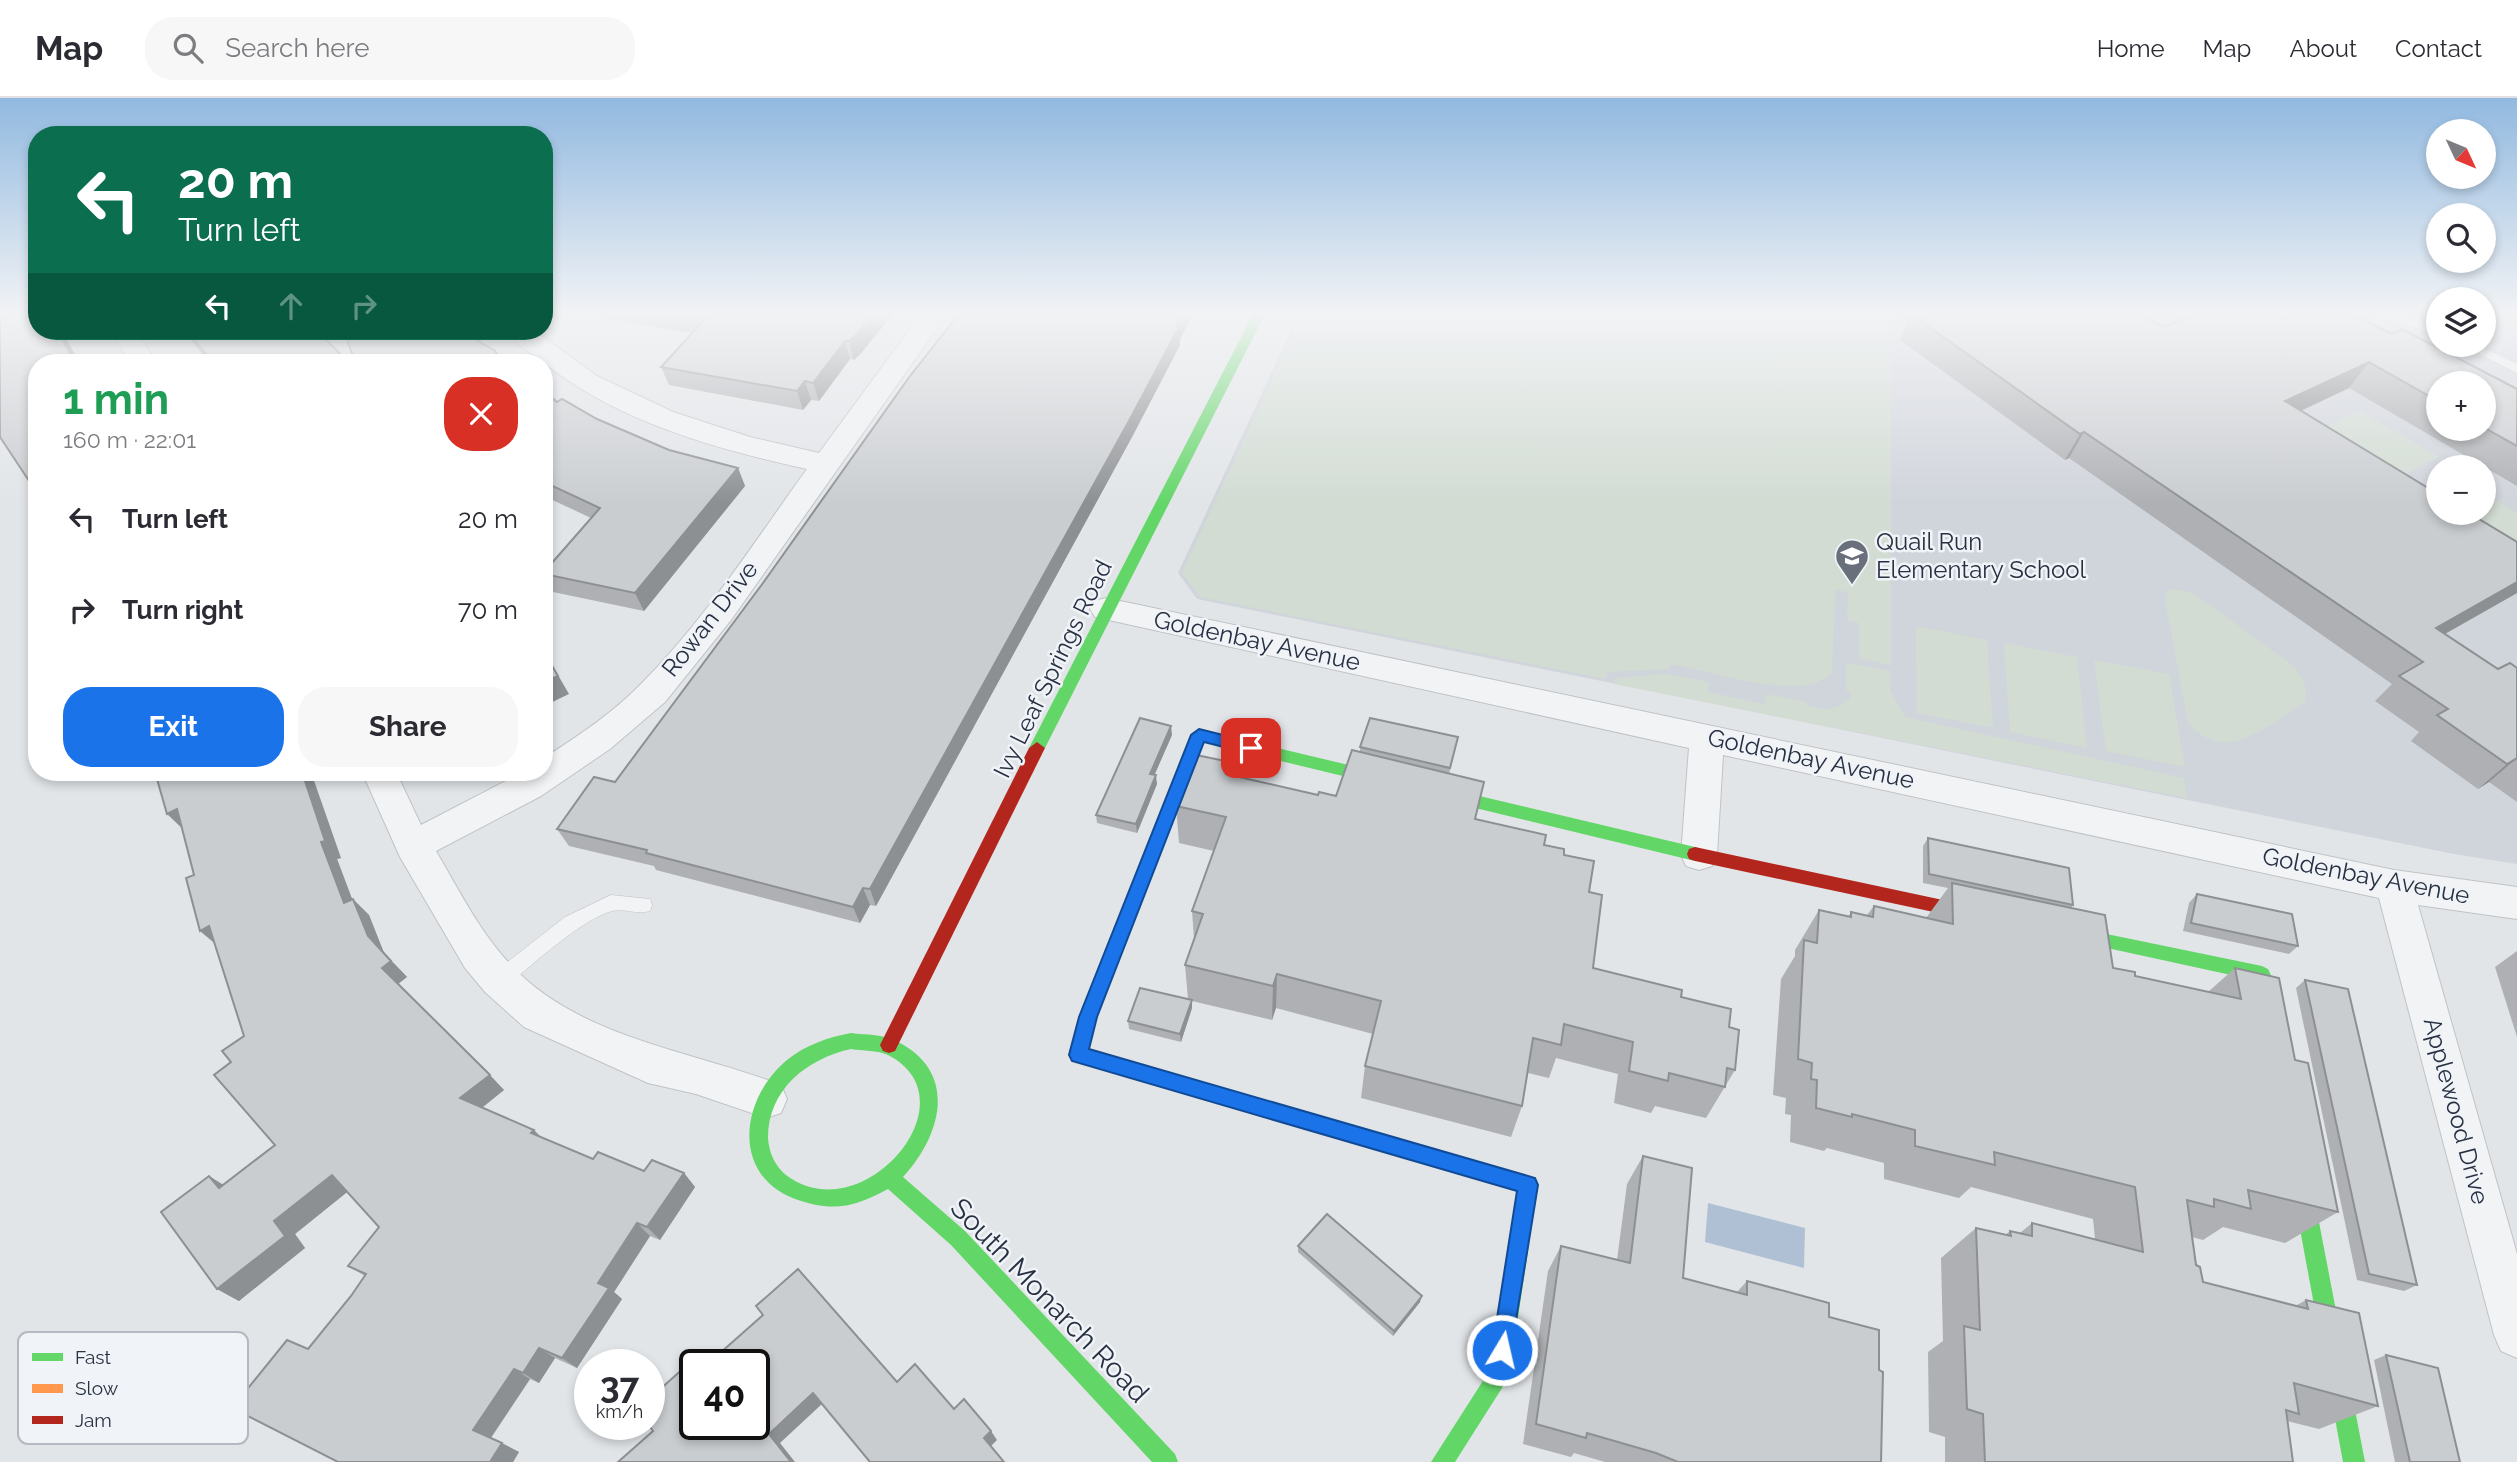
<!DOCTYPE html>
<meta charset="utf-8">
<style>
body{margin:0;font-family:Raleway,sans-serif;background:#f7f7f7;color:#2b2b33;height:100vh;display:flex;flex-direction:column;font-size:26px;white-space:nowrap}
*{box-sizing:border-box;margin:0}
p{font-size:23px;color:#7c7c81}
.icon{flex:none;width:38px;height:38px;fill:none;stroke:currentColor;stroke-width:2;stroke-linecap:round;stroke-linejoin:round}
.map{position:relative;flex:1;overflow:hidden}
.panel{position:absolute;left:28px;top:256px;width:525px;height:427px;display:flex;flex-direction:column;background:#fff;border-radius:28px;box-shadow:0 4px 10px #0003}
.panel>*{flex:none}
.guide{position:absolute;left:28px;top:28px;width:525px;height:214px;border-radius:28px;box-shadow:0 4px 10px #0003;background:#0b6e4f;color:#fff;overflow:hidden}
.needle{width:46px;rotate:134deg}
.fabs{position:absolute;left:2426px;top:21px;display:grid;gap:14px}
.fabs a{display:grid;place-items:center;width:70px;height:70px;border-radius:50%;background:#fff;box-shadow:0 4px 10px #0003;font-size:35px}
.speed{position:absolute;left:574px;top:1251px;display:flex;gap:14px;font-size:35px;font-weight:700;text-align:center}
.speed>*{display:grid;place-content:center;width:91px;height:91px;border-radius:50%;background:#fff;box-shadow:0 4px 10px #0003;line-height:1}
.speed small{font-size:18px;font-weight:400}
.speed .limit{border:4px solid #111;border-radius:10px;background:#fff;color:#111}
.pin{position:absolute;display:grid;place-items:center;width:60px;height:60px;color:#fff;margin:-30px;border-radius:14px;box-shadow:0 4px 10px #0006}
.me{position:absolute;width:77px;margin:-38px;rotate:9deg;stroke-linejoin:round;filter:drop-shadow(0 0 5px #0008)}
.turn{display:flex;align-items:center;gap:24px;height:147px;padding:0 35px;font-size:32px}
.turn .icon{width:91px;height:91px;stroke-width:2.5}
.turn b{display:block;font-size:49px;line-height:60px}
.lanes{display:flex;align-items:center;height:66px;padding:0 35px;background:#0003;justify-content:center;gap:35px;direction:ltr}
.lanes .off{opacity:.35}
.round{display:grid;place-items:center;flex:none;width:74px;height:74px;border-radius:28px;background:#f7f7f7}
.overview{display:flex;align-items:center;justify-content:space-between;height:119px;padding:0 35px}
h1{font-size:42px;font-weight:700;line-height:52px;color:#1e9e55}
.cta{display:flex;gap:14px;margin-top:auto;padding:14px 35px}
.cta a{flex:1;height:80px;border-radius:28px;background:#1a73e8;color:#fff;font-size:28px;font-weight:700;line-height:80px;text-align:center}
.cta a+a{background:#f7f7f7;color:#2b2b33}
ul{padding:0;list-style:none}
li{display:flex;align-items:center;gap:21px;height:91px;padding:0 35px}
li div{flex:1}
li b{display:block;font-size:26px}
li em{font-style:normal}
header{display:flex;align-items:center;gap:42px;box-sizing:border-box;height:98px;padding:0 35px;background:#fff;border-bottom:2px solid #e1e1e2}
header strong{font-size:33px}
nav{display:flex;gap:38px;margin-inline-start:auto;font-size:24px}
.search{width:490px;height:63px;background:#f7f7f7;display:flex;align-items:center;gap:18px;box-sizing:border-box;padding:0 24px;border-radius:28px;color:#7c7c81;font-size:26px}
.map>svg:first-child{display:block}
.built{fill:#d0d4db;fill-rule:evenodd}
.green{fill:#d2dcd3}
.water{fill:#b0c0d4}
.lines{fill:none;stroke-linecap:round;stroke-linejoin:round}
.lane-casing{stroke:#c0c3c6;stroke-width:1}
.street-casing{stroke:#c0c3c6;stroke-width:2}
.lane{fill:#f2f3f4;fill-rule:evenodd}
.street{fill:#f2f3f4;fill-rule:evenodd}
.fast{fill:#63d668;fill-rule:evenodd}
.slow{fill:#ff974d;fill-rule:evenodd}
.jam{fill:#b3261e;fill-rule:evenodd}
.wall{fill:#aeb0b3;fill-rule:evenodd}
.shaded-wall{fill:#8d9092}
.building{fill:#cacdd0;stroke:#8d9092;stroke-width:2;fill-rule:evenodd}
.route{fill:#1a73e8;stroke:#114b97;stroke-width:2}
.labels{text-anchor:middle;stroke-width:5;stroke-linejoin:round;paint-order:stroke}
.poi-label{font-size:24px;fill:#283142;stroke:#f0f3f7;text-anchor:start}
.street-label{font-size:24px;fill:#283142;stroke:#f0f3f7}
.near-street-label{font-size:28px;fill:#283142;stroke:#f0f3f7}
.key{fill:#f0f3f7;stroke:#b4b9c1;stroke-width:2}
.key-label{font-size:19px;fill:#283142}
</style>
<header>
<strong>Map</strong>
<div class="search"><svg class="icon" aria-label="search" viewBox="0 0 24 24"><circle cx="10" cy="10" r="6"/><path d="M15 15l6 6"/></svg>Search here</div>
<nav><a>Home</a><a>Map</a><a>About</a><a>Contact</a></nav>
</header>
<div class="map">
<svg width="2517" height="1364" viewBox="0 0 2517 1364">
<rect width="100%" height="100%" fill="#e2e5e8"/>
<path class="built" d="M1299,216H2438V247H2483V216H2517V766L2454,756L1197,501L1178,475ZM2438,285H2483V331H2438ZM2438,369H2483V415H2438Z"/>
<g class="green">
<path d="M1302,216H1891V567L1859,561V525L1847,522L1848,494L1835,492L1832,574C1806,606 1709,573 1671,566L1669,571L1607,574L1606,581L1200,499L1182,475Z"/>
<polygon points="2360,313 2439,359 2394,382 2315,334"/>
<polygon points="2487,397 2517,415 2517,468 2454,415 2483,415 2483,399"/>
<path d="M2173,491L2193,495L2291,566C2303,578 2308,587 2305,604C2267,627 2227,669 2188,625L2165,501L2167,493Z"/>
<polygon points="1916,528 1987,542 1993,630 1917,615"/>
<polygon points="2004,545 2077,559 2087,650 2010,634"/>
<polygon points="2094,562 2169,576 2185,669 2106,653"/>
<path d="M1846,565L1891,573L1890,592L1905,619L2184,680L2187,700L1614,586L1615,580L1666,576L1709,584L1708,594L1765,606L1766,596L1807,604L1806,607C1823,613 1837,613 1850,600V593L1846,592Z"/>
</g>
<polygon class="water" points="1708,1105 1805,1130 1804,1170 1705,1144"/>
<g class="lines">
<g class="lane-casing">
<g id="lane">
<polygon points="2375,216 2393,216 2438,230 2438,238"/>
<polygon points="2461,247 2477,247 2517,266 2517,275"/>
<path d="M611,797L650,801L652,807L650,813C637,817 624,810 612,813C580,822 533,867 506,888L499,891L492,888L489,882L492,876L565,819Z"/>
</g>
</g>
<g class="street-casing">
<g id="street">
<path d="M921,216H947L731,522L665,604L610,651L541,698L436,753C459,792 480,835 512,868C579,940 693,953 781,987L787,1001L781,1015L766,1020L696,996L648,985L524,929L485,894L465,870L400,759L362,674H396L421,727L523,674H544V660C578,638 613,615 641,586C705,522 755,443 807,371C715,351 616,323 543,264C531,255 515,246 507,233H535L597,278L673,314L750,339L819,355Z"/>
<polygon points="110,233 136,233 156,264 130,264"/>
<polygon points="1106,500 2394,772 2517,789 2517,821 2418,807 2517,1156 2517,1260 2501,1253 2494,1237 2379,800 1723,657 1717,757 1712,768 1699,772 1686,768 1681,757 1689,650 1095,519 1090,511 1095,503"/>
</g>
</g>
<use href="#lane" class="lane"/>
<use href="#street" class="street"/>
<g class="fast">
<polygon points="1253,216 1265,216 1045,650 1037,656 1032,654 1029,650"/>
<polygon points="1260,646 1695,749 1701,751 1703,756 1701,761 1695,763 1260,658 1252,652"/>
<path d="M2058,826L2262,868L2268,871C2273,880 2278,897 2273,907L2267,909L2261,907L2254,882L2052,838L2049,833L2052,828Z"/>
<path d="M851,935C867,937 884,936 898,944C959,975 941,1038 903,1079L965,1133L1175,1356L1178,1364H1152L951,1147L888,1091C856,1108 836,1114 801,1103C731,1082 738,1003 787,962C805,947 829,939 851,935ZM851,951C862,953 878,952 888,957C976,1002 862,1135 786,1077C775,1068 769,1055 768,1040C768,992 806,961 851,951Z"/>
<polygon points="1147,969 1535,1080 1538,1087 1509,1279 1455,1364 1431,1364 1488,1275 1517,1093 1147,985 1140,983 1138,977 1140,971"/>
<polygon points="2300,1068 2307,1070 2310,1077 2365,1364 2343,1364 2290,1077 2293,1070"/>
</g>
<polygon class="slow" points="1199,631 1260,646 1268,652 1260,658 1204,644 1097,919 1089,952 1154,971 1156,977 1154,983 1147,985 1079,965 1073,963 1070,957 1079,919 1191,637"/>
<g class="jam">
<polygon points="1037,644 1045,650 895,953 889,955 883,953 880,947 883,941 1029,650"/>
<polygon points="1695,749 1985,811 1991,813 1993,818 1991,823 1985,825 1695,763 1689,761 1687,756 1689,751"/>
</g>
</g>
<g class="wall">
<polygon points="602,216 893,216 862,254 854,262 850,261 819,303 811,302 803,312 669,287 661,269 692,235 604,220"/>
<polygon points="959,216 1193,216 1180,241 1180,247 1132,339 876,808 870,807 860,825 656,772 654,768 569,748 557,731 615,684 763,485"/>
<path d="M1911,216L2163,229L2391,236L2517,291V388L2349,290L2301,313L2517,444V495L2445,536L2498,571L2517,570V704L2489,684L2478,691L2411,643L2419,634L2375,603L2392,586L2069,360L2065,362L1900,242ZM2438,285H2483V331H2438Z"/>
<polygon points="183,233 318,233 203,257"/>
<polygon points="344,233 476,233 483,246 503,263"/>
<polygon points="544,293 557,304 669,352 738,370 745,388 644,513 553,494 544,479 544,474 591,420 544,398"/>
<polygon points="1172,637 1154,677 1157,686 1137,735 1097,725 1096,717"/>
<polygon points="1456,648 1449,676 1476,721 1544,747 1564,757 1589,794 1593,870 1681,899 1729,929 1735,972 1706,1020 1655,1008 1651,1015 1614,1005 1618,976 1556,960 1549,980 1528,975 1522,1008 1511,1039 1361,1000 1365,968 1373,936 1276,910 1272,922 1192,903 1192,910 1181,944 1129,931 1128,923 1188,901 1185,867 1194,841 1192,813 1214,753 1179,745 1176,708 1230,677 1318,697 1336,698 1360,654 1360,649"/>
<polygon points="182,730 341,760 337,761 352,801 369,817 384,855 407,879 398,886 504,992 482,1010 543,1040 593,1061 644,1073 684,1075 695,1089 660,1142 650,1138 614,1194 622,1201 577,1270 555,1260 539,1285 530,1281 491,1340 519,1354 513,1364 338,1364 308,1251 351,1198 365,1178 348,1168 379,1129 347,1094 295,1136 305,1150 239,1203 217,1191 209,1078 223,1087 275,1047 231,964 244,938 194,777"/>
<polygon points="1928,740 2073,807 2071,810 2113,870 2135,878 2208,894 2235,870 2295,962 2338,1114 2285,1145 2223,1129 2203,1142 2192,1139 2196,1167 2203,1184 2295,1208 2306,1202 2378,1308 2319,1331 2287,1323 2293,1364 1945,1364 1945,1339 1929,1334 1928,1254 1943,1243 1941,1160 1976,1130 2005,1137 2010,1133 2020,1135 2032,1125 2095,1141 2093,1121 1971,1089 1959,1100 1884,1081 1884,1065 1827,1050 1824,1053 1790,1044 1791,1017 1785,1016 1786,1000 1773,997 1781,881 1795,858 1795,852 1819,812 1848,819 1851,814 1867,817 1874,808 1926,820 1948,790 1923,785 1923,748"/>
<polygon points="2197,796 2298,848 2289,856 2183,833 2189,805"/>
<polygon points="2517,853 2517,939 2495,869"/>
<polygon points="2305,882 2417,1187 2404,1193 2357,1182 2296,890"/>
<polygon points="1643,1058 1683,1180 1737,1194 1747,1183 1829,1219 1879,1272 1881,1364 1605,1364 1574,1355 1571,1359 1523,1346 1548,1173 1561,1148 1617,1162 1627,1086"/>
<polygon points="1298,1148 1420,1204 1393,1238 1298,1154"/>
<polygon points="2386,1257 2460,1364 2395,1364 2374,1262"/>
</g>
<g class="shaded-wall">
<polygon points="874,216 893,216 862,254 854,262 849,243"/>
<polygon points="1182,216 1193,216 1180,241 1180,247 1132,339 876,808 870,791"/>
<polygon points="58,233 62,233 79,264 72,259"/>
<polygon points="845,243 850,261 819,303 813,285"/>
<polygon points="2369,264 2349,290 2266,329 2285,303"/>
<polygon points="805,283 811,302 803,312 797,293"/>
<polygon points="2084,334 2069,360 2065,362 2080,336"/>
<polygon points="738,370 745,388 644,513 635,495"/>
<polygon points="2517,484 2517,495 2411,555 2436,530"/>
<polygon points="544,553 569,596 544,608"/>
<polygon points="1171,628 1172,637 1151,685 1150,676"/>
<polygon points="2517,660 2489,684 2478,691 2507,666"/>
<polygon points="1230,664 1231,702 1226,676"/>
<polygon points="302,674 311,674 341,760 337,761 360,822 344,805 321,744"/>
<polygon points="1156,677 1157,686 1137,735 1136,726"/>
<polygon points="177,711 185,733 167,716"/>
<polygon points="863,790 870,807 860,825 853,809"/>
<polygon points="353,801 369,817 384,855 407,879 398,886 382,870"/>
<polygon points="209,828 219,849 200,833"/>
<polygon points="1277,876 1276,910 1272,922 1273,888"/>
<polygon points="1192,902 1192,910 1181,944 1180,936"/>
<polygon points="490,977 504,992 475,1015 460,1000"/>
<polygon points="534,1032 548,1046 531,1035"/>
<polygon points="684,1075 695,1089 660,1142 647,1129"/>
<polygon points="332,1077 351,1091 295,1136 305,1150 239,1203 217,1191 274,1123"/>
<polygon points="209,1078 230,1091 219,1090"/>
<polygon points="637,1125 650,1138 614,1194 622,1201 577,1270 562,1260 598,1185"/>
<polygon points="1422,1198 1420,1204 1393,1238 1394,1233"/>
<polygon points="539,1250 555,1260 539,1285 523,1275"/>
<polygon points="514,1271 530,1281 490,1341 473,1332"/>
<polygon points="813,1295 823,1305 780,1345 795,1364 791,1364 769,1336"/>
<polygon points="991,1333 997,1342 990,1349 984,1340"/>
<polygon points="502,1345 519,1354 513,1364 490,1364"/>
</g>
<g class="building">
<polygon points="0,216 37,216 37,233 58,233 72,259 76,257 82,264 37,264 37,395 0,339"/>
<polygon points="677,216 874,216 857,236 849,243 845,243 813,285 805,283 797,293 661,269 706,220"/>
<polygon points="959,216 1182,216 1176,228 1179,229 1130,321 870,791 863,790 853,809 646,755 647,752 557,731 594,679 615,684 763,485 910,278"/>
<polygon points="1911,216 2140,216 2163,229 2196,216 2353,216 2391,236 2402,231 2517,291 2517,348 2483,329 2483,285 2438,285 2438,303 2369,264 2285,303 2438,396 2438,415 2469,415 2517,444 2517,484 2436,530 2498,571 2510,565 2517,570 2517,660 2507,666 2437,617 2448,611 2399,578 2423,564 2084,334 2080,336"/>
<polygon points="186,233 318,233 348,264 205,264 201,258 206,256"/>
<polygon points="344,233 460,233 494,252 503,263 507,261 511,264 355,264"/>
<polygon points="544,293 557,304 562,301 597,321 669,352 738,370 635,495 544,476 544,474 600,410 544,384"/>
<polygon points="544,554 558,578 544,584"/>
<polygon points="1140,620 1171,628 1150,676 1156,677 1136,726 1096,717"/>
<polygon points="1370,620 1458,639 1450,670 1360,649"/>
<polygon points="1352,652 1484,684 1475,721 1546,737 1544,747 1564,751 1564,757 1594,763 1589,794 1602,797 1593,870 1682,892 1681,899 1731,911 1729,929 1739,932 1735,972 1727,970 1725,989 1669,975 1668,983 1629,973 1633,944 1564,926 1561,947 1533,940 1522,1008 1365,968 1381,903 1277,876 1273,888 1185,867 1203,816 1192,813 1226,719 1176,708 1196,657 1230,664 1226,676 1318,697 1319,694 1336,698"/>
<polygon points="155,674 302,674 325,743 321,744 344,805 353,801 368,838 391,863 382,870 490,977 460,1000 534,1032 531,1035 593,1061 598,1054 644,1073 652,1062 684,1075 647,1129 637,1125 598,1185 609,1190 562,1260 539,1250 523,1275 514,1271 473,1332 502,1345 490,1364 338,1364 232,1310 287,1242 308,1251 351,1198 366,1176 348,1168 379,1129 332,1077 274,1123 285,1138 217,1191 161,1114 209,1078 219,1090 275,1047 214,977 231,964 222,953 244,938 209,828 200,833 186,780 194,777 177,711 167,716"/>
<polygon points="1928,740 2069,770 2073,807 1929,776"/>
<polygon points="1952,785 2105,817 2113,870 2135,874 2135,878 2241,901 2235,870 2279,880 2295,962 2308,965 2338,1114 2248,1092 2251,1111 2214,1101 2214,1109 2187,1102 2196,1167 2200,1169 2203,1184 2308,1211 2306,1202 2359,1215 2378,1308 2294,1285 2299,1316 2286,1312 2293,1364 1985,1364 1983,1316 1967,1311 1964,1228 1980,1232 1976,1130 2011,1138 2010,1133 2032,1138 2032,1125 2143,1154 2135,1089 1994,1054 1995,1067 1915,1048 1915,1032 1852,1016 1852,1019 1816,1010 1817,982 1811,981 1812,965 1798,961 1804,842 1817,845 1819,812 1851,819 1851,814 1873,819 1874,808 1953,826"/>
<polygon points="2197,796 2292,816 2298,848 2191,825"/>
<polygon points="2305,882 2348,891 2417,1187 2369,1176"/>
<polygon points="1140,890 1192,902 1180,936 1128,923"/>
<polygon points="1643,1058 1692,1070 1683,1180 1747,1197 1747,1183 1829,1205 1829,1219 1879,1232 1879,1272 1883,1274 1881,1364 1678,1364 1656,1355 1587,1335 1586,1340 1536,1326 1561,1148 1630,1165"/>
<polygon points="1327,1116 1422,1198 1394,1233 1298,1148"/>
<path d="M798,1171L897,1284L915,1266L954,1311L964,1301L991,1333L984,1340L1004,1364H870L813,1295L769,1336L791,1364H618L653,1333L648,1326H649V1301L703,1253L711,1263L763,1217L756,1208ZM695,1267H754V1326H695Z"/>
<polygon points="2386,1257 2438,1270 2460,1364 2410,1364"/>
</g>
<linearGradient id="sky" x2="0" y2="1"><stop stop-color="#91b9e0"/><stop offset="0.53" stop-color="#f2f3f5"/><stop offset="1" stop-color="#f2f3f5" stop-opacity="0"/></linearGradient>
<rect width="2517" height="406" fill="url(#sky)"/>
<polygon class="route" points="1199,631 1251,644 1259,650 1251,656 1204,644 1097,919 1089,951 1535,1080 1538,1087 1510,1259 1502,1262 1495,1259 1492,1252 1517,1093 1072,963 1069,957 1079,919 1191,637"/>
<defs>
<g id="school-pin" transform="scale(1.75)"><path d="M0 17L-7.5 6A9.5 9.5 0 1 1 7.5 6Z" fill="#69707c" stroke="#f0f3f7"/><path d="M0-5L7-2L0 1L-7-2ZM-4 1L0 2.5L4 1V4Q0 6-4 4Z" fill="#fff"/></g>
</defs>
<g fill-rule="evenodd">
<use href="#school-pin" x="1852" y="458"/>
</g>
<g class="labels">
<g class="poi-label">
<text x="1876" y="452">Quail Run<tspan x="1876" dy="28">Elementary School</tspan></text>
</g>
<g class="street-label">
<text transform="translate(710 521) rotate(-52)" y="8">Rowan Drive</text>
<text transform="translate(1257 543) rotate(12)" y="8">Goldenbay Avenue</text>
<text transform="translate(1053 571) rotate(-64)" y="8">Ivy Leaf Springs Road</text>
<text transform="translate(1811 661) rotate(12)" y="8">Goldenbay Avenue</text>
<text transform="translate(2366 778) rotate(11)" y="8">Goldenbay Avenue</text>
<text transform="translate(2456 1013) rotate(75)" y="8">Applewood Drive</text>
</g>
<g class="near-street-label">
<text transform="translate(1050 1202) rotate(46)" y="10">South Monarch Road</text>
</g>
</g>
<rect x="18" y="1234" width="230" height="112" rx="10" class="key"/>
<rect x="32" y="1255" width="31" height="8" fill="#63d668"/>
<rect x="32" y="1286" width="31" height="9" fill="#ff974d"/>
<rect x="32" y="1318" width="31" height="8" fill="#b3261e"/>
<g class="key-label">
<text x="75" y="1266">Fast</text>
<text x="75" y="1297">Slow</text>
<text x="75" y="1329">Jam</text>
</g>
</svg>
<div class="fabs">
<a><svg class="needle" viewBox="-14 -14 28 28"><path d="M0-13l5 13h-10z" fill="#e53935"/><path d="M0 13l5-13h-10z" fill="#7c7c81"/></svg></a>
<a><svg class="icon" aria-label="search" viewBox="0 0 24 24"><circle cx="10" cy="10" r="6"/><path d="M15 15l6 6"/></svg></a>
<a><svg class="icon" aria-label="layers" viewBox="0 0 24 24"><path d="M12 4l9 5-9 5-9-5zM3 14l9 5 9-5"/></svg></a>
<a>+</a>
<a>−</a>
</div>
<div class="speed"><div>37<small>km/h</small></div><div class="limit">40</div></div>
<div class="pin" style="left:1251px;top:650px;background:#d93025"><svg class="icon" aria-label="arrive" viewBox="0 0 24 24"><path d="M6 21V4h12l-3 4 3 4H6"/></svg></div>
<svg class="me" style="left:1502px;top:1252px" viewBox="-20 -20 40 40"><circle r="17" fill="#1a73e8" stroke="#fff" stroke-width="3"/><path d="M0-11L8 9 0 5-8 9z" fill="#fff"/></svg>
<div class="guide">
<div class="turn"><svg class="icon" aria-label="left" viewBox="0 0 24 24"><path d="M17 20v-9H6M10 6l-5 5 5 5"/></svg><div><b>20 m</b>Turn left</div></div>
<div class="lanes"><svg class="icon" aria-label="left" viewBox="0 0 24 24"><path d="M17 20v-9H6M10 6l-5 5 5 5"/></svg><svg class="icon off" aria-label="ahead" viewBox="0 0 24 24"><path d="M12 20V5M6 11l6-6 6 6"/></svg><svg class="icon off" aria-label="right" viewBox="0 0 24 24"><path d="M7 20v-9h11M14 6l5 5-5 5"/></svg></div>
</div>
<section class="panel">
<div class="overview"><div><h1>1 min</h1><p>160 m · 22:01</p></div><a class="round" style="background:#d93025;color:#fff"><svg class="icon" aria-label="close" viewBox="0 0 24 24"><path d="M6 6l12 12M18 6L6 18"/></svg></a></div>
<ul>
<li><svg class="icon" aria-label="left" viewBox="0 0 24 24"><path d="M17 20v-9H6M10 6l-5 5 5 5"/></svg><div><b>Turn left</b></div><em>20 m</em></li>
<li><svg class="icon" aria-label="right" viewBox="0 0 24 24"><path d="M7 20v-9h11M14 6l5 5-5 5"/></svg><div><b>Turn right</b></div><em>70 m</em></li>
</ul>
<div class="cta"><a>Exit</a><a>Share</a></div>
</section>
</div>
